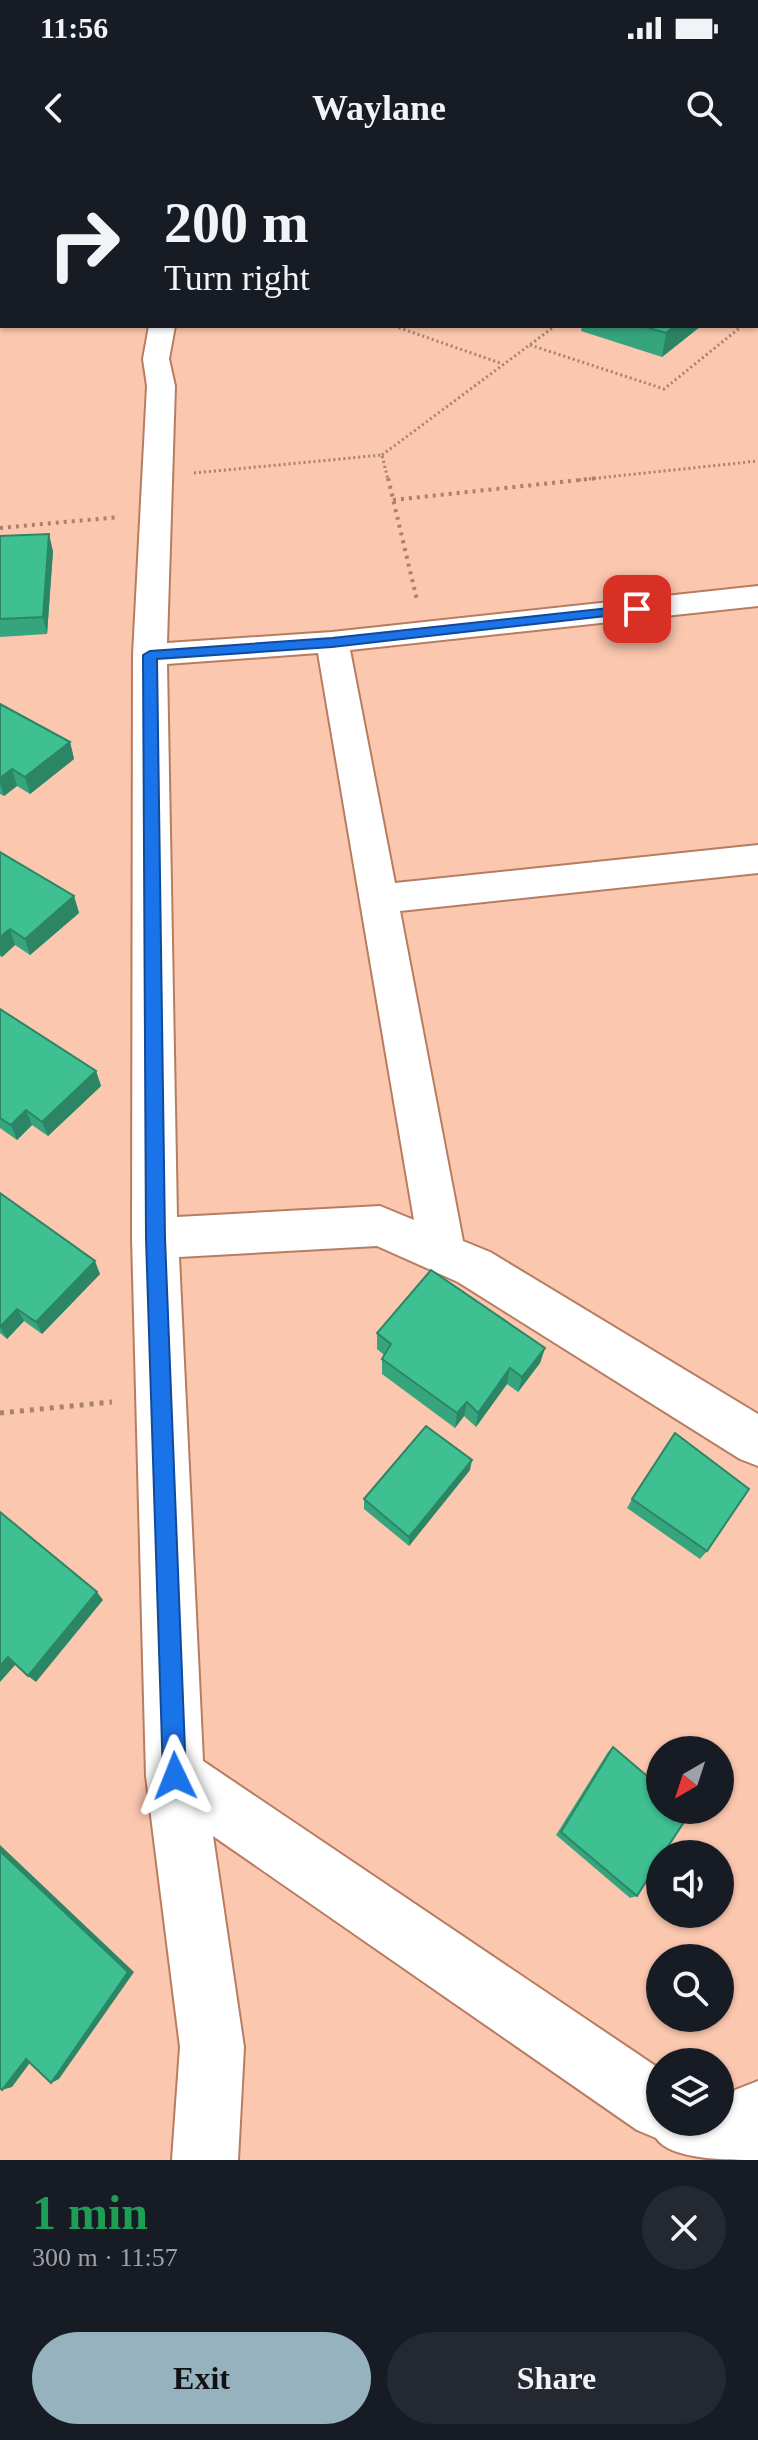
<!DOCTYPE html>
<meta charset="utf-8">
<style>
body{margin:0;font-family:Georgia,serif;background:#242831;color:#f1f3f6;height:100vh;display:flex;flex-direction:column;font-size:30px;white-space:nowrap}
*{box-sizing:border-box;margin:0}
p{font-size:26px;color:#9ea1a6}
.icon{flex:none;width:44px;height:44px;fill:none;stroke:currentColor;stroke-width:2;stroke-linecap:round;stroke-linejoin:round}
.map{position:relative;height:2000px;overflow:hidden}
.panel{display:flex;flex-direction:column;background:#171b24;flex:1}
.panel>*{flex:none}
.guide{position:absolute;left:0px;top:0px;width:758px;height:168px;box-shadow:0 2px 6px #0004;background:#171b24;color:#f1f3f6;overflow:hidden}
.needle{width:52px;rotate:219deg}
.fabs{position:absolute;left:646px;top:1576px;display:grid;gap:16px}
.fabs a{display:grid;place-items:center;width:88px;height:88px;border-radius:50%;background:#171b24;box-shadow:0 2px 6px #0004;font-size:40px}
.pin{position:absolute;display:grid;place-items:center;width:68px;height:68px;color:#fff;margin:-34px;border-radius:16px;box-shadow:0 4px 12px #0006}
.me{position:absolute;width:88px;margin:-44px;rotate:358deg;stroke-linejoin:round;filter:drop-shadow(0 0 6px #0008)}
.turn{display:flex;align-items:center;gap:28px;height:168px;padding:0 32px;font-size:36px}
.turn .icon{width:104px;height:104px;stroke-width:2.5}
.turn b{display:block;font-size:56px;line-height:68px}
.round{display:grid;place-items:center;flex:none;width:84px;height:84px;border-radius:42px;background:#242831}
.overview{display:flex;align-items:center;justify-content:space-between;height:136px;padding:0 32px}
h1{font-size:48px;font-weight:600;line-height:60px;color:#1e9e55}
.cta{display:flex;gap:16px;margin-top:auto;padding:16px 32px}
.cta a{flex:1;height:92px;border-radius:48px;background:#95b2be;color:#111;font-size:32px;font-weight:600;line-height:92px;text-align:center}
.cta a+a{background:#242831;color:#f1f3f6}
.status{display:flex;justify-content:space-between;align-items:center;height:56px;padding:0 40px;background:#171b24;direction:ltr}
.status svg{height:22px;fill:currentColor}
header{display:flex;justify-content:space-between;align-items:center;height:104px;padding:0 32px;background:#171b24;font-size:36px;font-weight:600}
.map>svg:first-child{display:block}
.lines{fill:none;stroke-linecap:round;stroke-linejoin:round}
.minor-casing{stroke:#b87c60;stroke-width:4}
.path-far2{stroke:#a9816e;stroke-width:3;stroke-dasharray:2 3;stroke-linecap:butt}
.path-far1{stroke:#a9816e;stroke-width:4;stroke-dasharray:3 5;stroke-linecap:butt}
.path{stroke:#a9816e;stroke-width:5;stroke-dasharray:4 6;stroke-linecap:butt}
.minor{fill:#fff;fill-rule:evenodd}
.wall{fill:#36a57e}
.shaded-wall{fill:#2c8666}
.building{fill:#3fc092;stroke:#2c8666;stroke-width:2}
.route{fill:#1a73e8;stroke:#114b97;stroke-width:2}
</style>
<div class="status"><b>11:56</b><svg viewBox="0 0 49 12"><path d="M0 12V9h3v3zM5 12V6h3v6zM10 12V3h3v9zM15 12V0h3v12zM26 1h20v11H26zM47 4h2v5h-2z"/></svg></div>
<header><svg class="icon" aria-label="back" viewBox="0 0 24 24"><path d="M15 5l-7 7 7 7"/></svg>Waylane<svg class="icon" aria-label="search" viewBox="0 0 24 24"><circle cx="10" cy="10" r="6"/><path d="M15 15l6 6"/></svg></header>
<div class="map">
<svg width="758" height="2000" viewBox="0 0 758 2000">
<rect width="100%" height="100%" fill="#fbc7af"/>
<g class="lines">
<g class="minor-casing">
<g id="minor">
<polygon points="423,0 448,0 422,2"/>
<path d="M149,166H175L169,199L175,226L167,483L332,472L758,426V446L350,490L395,723L758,685V713L400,751L463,1081L490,1092L758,1254V1306L740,1299L458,1122L377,1086L179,1097L203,1601L660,1909V1962H720V1949L725,1952L735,1930L758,1921V2000C728,2000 670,2000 656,1978L637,1970L213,1676L244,1887L238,2000H172L180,1887L146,1616L132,1078L133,495L147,226L143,199ZM318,493L414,1060L380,1046L177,1057L167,504Z"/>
</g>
</g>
<g class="path-far2">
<polyline points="394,166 503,204"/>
<polyline points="530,185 664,229 742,166"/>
<polyline points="382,295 555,166"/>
<polyline points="194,313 382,295 388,320"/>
<polyline points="579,320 758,301"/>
</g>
<g class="path-far1">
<polyline points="388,318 417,440"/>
<polyline points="393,340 598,318"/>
<polyline points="0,368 119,357"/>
</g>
<polyline class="path" points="0,1253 112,1242"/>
<use href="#minor" class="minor"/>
</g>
<g class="wall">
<polygon points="697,0 758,0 758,111 756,112 756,2 698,2"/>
<polygon points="582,166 701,166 662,197 581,171"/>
<polygon points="0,376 53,391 47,474 0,477"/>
<polygon points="0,544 70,582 74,599 30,634 17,626 4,636 0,634"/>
<polygon points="0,692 74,736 79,753 30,795 15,785 2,797 0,796"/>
<polygon points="0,849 96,911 101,926 48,976 32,965 17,980 0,968"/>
<polygon points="0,1033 100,1114 42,1174 24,1161 7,1179 0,1173"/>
<polygon points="377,1173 545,1188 540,1203 518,1232 507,1224 476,1267 464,1256 455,1268 382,1214 382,1199 384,1195 377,1189"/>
<polygon points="470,1310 409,1386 364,1349 364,1339"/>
<polygon points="632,1339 707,1391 700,1399 627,1348"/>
<polygon points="613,1587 637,1736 630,1738 556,1675 608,1592"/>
</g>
<g class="shaded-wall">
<polygon points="557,0 572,0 572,2 553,2"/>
<polygon points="758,88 758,111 756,112 756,90"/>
<polygon points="675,166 701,166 662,197 666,173"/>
<polygon points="49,374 53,391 47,474 43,457"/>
<polygon points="70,582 74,599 30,634 25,617"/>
<polygon points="12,609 17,626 4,636 0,623 0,618"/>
<polygon points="74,736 79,753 30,795 25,779"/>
<polygon points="10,769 15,785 2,797 0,793 0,777"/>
<polygon points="96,911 101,926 48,976 42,962"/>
<polygon points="26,950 32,965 17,980 11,965"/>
<polygon points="95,1101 100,1114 42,1174 36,1162"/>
<polygon points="17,1149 24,1161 7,1179 0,1167"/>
<polygon points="545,1188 540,1203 518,1232 522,1217"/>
<polygon points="510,1208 507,1224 476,1267 478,1253"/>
<polygon points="467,1242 464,1256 455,1268 457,1253"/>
<polygon points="472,1300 470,1310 409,1386 409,1377"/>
<polygon points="97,1432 103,1440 36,1522 28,1516"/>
<polygon points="8,1497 16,1504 0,1522 0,1506"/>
<polygon points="0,1685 134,1812 59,1919 51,1923 0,1691"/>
<polygon points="35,1896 12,1927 2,1930 26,1899"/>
</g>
<g class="building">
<polygon points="458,0 557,0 553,2 455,2"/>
<polygon points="719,0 758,0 758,88 756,90 756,2 720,2"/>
<polygon points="642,166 675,166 666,173"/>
<polygon points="49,374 43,457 0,459 0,376"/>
<polygon points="0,544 70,582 25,617 12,609 0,618"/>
<polygon points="0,692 74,736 25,779 10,769 0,777"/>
<polygon points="0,849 96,911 42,962 26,950 11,965 0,958"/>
<polygon points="0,1033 95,1101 36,1162 17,1149 0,1167"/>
<polygon points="431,1110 545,1188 522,1217 510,1208 478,1253 467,1242 457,1253 382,1199 391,1184 377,1173"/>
<polygon points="426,1266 472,1300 409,1377 364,1339"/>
<polygon points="675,1273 749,1329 707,1391 632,1339"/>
<polygon points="0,1352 97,1432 28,1516 8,1497 0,1506"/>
<polygon points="613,1587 660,1627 660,1650 686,1650 690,1653 663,1694 660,1694 660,1699 637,1736 561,1672"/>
<polygon points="0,1691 128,1812 51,1923 26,1899 2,1930 0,1928"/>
</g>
<polygon class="route" points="637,445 641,446 641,452 332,487 157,499 165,1078 186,1616 183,1625 175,1628 166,1625 163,1616 146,1078 143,495 150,491 332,478"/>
</svg>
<div class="fabs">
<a><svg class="needle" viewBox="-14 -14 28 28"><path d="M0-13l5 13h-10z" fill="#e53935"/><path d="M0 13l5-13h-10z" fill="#9ea1a6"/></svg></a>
<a><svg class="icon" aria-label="sound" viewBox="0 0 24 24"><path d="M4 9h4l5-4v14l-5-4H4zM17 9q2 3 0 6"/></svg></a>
<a><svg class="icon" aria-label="search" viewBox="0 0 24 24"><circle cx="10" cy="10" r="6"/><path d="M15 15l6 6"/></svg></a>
<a><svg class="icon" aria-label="layers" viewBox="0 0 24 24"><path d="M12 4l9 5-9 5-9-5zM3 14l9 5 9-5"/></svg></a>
</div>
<div class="pin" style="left:637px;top:449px;background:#d93025"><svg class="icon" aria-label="arrive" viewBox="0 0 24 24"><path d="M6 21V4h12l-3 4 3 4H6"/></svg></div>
<svg class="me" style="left:175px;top:1616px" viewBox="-20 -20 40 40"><path d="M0-17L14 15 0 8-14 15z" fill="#1a73e8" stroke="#fff" stroke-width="4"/></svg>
<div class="guide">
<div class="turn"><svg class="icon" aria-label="right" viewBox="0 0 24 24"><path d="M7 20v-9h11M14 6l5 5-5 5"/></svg><div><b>200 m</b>Turn right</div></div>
</div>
</div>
<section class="panel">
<div class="overview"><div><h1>1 min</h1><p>300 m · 11:57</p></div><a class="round"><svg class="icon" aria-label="close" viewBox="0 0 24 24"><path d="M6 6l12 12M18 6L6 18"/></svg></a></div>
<div class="cta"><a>Exit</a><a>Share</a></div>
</section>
